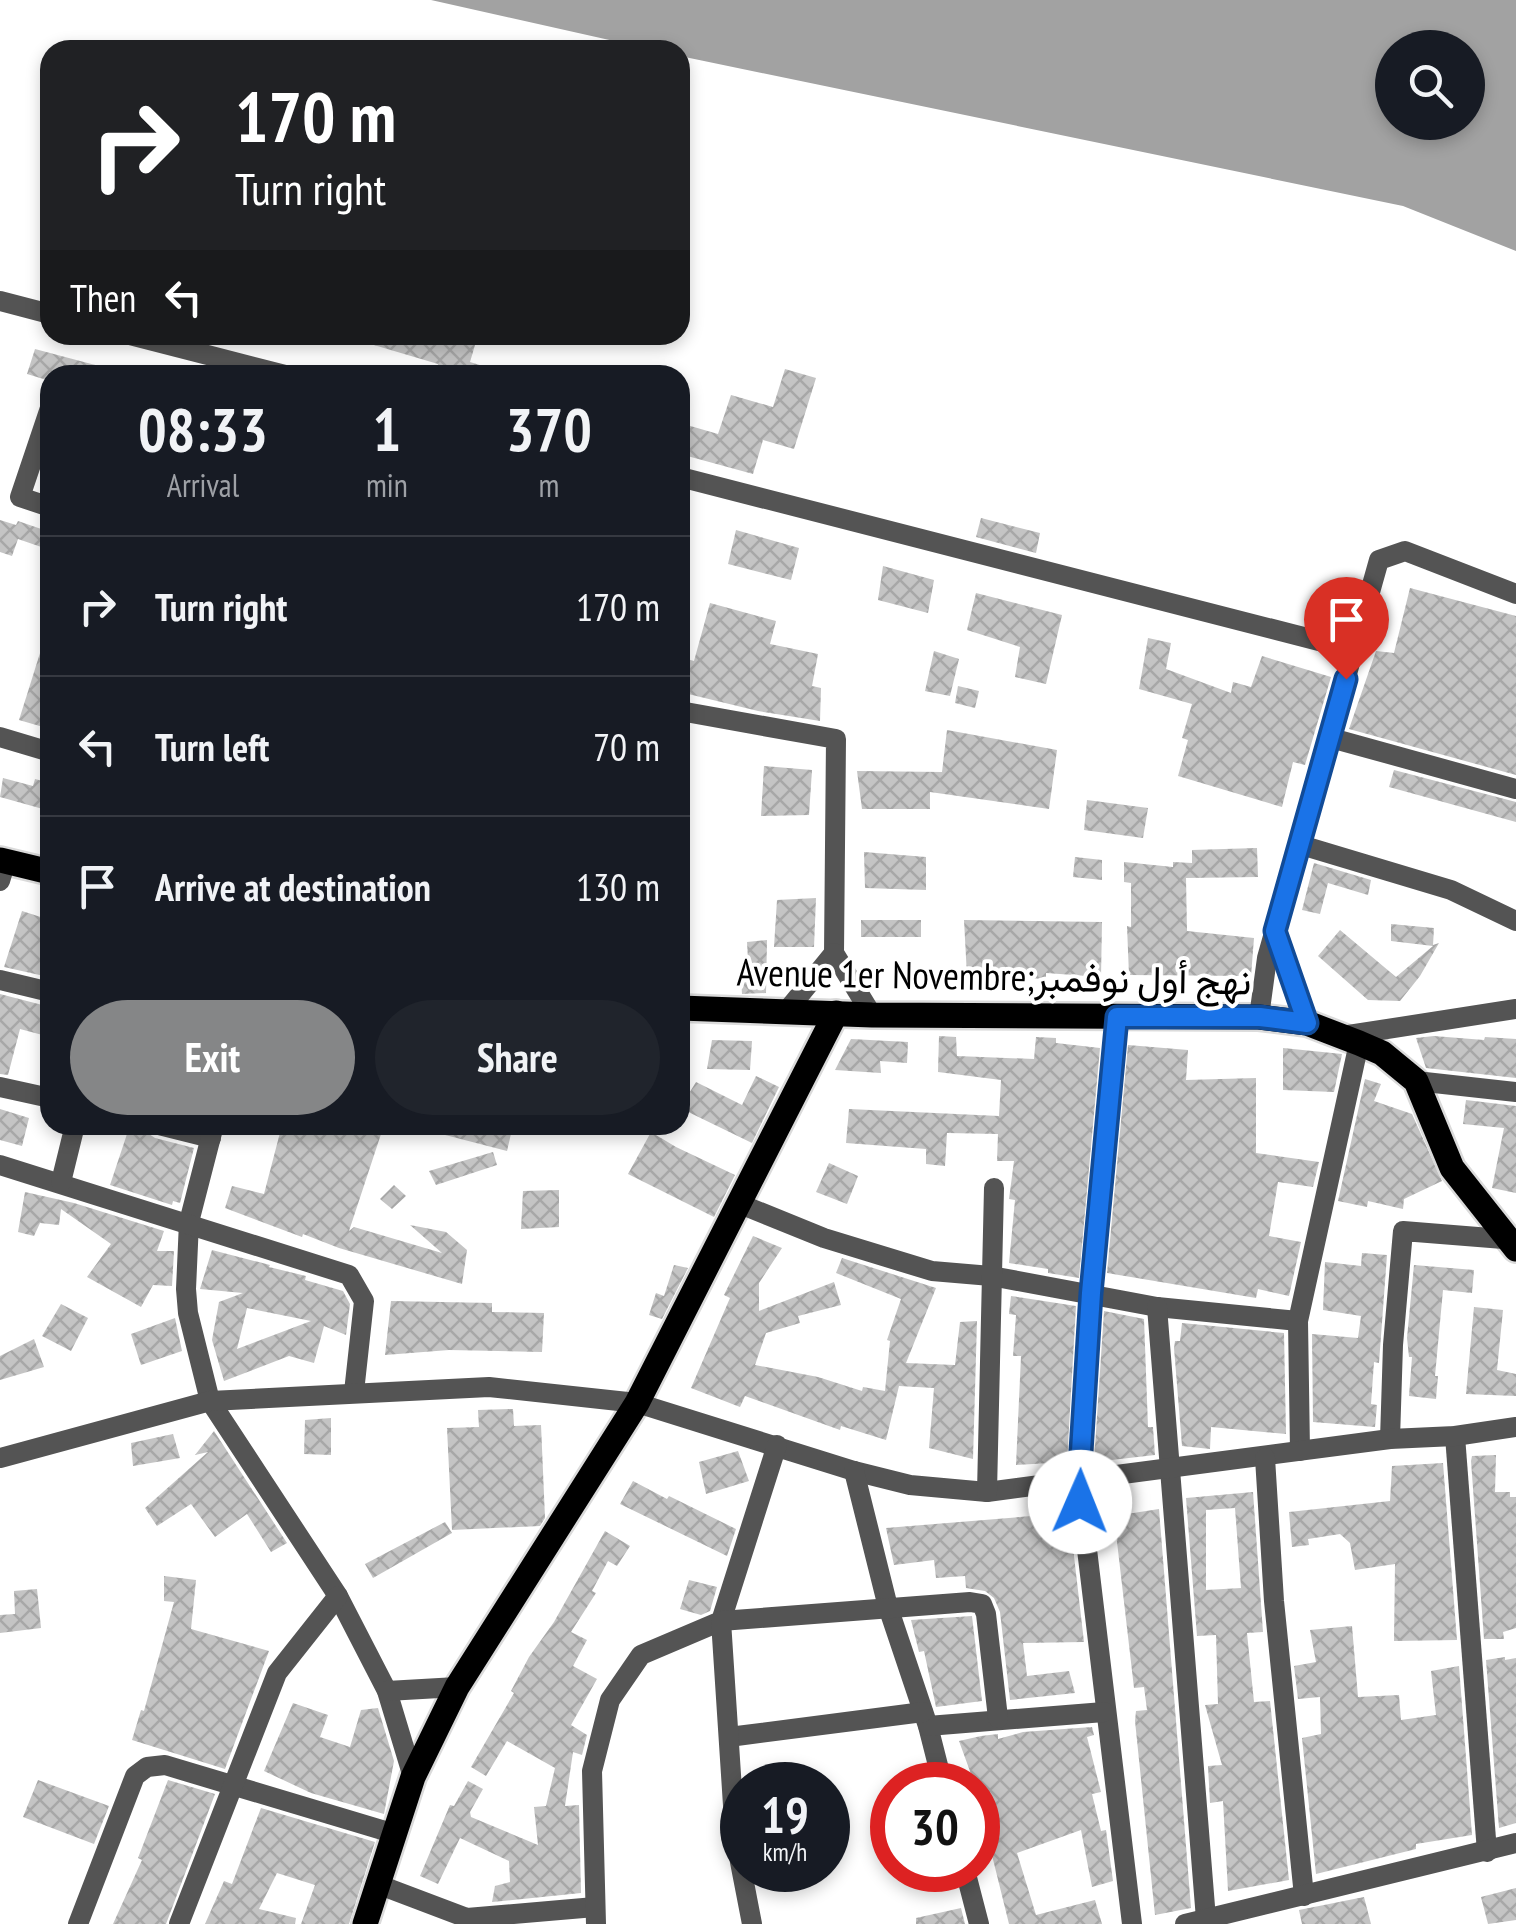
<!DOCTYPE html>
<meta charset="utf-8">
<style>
body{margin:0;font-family:"PT Sans Narrow",Vazirmatn,sans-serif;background:#20242c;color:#f1f3f6;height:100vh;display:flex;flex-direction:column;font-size:38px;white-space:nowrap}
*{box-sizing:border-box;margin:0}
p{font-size:32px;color:#9ea1a6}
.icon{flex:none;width:55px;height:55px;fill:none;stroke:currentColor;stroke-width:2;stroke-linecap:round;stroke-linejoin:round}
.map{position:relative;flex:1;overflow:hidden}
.drawer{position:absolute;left:40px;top:365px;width:650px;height:770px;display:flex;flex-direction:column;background:#171b24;border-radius:30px;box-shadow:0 5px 15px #0003}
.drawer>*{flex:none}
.guide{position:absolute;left:40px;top:40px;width:650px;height:305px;border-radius:30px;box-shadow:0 5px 15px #0003;background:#202124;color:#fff;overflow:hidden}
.fabs{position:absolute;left:1375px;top:30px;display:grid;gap:20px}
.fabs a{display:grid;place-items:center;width:110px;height:110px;border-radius:50%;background:#171b24;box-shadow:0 5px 15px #0003;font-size:50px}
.speed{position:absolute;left:720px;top:1762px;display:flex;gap:20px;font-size:50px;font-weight:700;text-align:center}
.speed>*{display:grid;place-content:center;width:130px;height:130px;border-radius:50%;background:#171b24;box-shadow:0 5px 15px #0003;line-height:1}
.speed small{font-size:25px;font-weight:400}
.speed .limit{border:15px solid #d22;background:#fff;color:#111}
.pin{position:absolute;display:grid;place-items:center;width:85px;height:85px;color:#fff;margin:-102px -42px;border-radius:50% 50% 50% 0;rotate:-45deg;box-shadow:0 0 10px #0007}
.pin .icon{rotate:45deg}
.me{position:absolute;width:110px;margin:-55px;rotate:1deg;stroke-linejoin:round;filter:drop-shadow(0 0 8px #0008)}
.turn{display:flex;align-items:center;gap:35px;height:210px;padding:0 30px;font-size:45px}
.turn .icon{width:130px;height:130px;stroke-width:2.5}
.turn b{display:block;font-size:70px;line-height:85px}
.then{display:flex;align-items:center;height:95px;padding:0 30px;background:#0003;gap:20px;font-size:38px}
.eta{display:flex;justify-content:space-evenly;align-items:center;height:170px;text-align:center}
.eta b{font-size:60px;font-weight:600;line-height:70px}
.button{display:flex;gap:20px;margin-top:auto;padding:20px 30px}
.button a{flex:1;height:115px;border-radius:60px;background:#858687;color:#fff;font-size:40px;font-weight:600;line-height:115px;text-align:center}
.button a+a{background:#20242c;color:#f1f3f6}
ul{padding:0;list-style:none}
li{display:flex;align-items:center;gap:30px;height:140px;padding:0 30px;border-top:2px solid #363941}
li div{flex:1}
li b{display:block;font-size:38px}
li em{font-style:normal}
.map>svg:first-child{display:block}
.water{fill:#a2a2a2;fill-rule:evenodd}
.building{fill:url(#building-cross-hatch);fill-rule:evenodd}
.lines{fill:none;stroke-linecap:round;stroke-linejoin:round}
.major-casing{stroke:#dbdbdb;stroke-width:30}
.minor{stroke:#545454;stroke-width:20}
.major{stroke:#000;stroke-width:25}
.route-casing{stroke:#114b97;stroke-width:25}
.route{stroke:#1a73e8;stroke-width:18}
.labels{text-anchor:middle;stroke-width:8;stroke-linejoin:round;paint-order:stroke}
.street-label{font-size:38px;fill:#000;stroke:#fff}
</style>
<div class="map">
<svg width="1516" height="1924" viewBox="0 0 1516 1924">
<defs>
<pattern id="building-cross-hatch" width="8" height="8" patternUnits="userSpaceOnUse" patternTransform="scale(2.5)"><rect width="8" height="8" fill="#c4c4c4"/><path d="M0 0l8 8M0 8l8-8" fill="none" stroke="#a7a7a7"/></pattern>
</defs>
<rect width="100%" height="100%" fill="#fff"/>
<path class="water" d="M431,0H1516V251L1403,206L680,56V50H654ZM1392,48H1468V122H1392Z"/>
<g class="building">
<polygon points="358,335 478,335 470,362 499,371 498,375 457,375 437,369 438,364 357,340"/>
<polygon points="35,349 114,370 113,375 50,375 50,381 27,374"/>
<polygon points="785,369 816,378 794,449 763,440 753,474 680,454 680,423 718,434 731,395 773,407"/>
<polygon points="981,518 1040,533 1036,553 976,537"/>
<polygon points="0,520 16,525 18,521 50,532 50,550 18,539 12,556 0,552"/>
<polygon points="736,530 799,548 791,580 728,564"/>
<polygon points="883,566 934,580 928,613 878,600"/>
<polygon points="1410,588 1516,616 1516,775 1349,729 1376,651 1394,653"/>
<polygon points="976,593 1062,615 1046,684 1015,677 1020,647 967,630"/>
<polygon points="710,603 776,621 770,644 818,654 812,686 821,688 820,721 758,711 680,692 680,657 694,661"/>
<polygon points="46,634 50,635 50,729 19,720"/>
<polygon points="1148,638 1171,643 1166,669 1231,693 1233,682 1251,687 1262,656 1331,677 1305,765 1293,762 1282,807 1178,776 1188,740 1182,738 1192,704 1139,689"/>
<polygon points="934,651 959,659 950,696 925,691"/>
<polygon points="958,686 979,691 975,708 955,703"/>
<polygon points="947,730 1057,750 1049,809 930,792 930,809 862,809 857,771 942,772"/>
<polygon points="764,766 812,770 809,815 761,816"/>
<polygon points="1394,770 1516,802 1516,822 1389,787"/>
<polygon points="3,778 33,786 35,779 50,783 50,811 0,797"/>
<polygon points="1087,800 1148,808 1143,838 1084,830"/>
<polygon points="1257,848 1258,877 1186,878 1187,931 1254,938 1251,976 1129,975 1127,926 1131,927 1131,883 1124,882 1124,862 1173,867 1173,862 1192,863 1192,850"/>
<polygon points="864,852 926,857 926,890 865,888"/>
<polygon points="1075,857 1102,860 1102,880 1073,877"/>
<polygon points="1314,863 1371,880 1368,895 1328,883 1320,914 1302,910"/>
<polygon points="816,898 814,947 774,947 777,900"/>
<polygon points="22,911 50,920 44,955 49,956 44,976 4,967"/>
<rect x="861" y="920" width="60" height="17"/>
<polygon points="964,920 1102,922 1101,977 1046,973 1046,979 967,976"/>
<polygon points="1391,924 1434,928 1433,945 1439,943 1420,976 1400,1001 1368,1000 1318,956 1340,930 1396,977 1433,946 1391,941"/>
<polygon points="767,940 766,993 742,994 741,977 749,978 747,942"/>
<polygon points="0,994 50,1007 50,1037 20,1029 8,1075 0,1074"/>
<polygon points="939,1036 956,1037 957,1056 1034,1059 1036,1037 1056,1038 1056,1043 1100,1048 1079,1278 1048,1273 1048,1269 1009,1263 1015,1200 1009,1199 1014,1161 997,1161 998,1134 947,1133 945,1166 926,1164 926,1149 846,1143 849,1109 999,1116 1001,1080 938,1072"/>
<polygon points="1434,1036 1484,1040 1485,1037 1516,1039 1516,1078 1426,1068 1416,1038"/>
<polygon points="851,1039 908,1042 907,1063 880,1061 881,1073 835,1070"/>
<polygon points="712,1040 752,1041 750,1070 707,1069"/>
<polygon points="1128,1045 1188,1050 1186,1080 1256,1078 1256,1153 1319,1162 1313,1187 1278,1182 1269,1236 1301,1242 1289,1296 1258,1289 1256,1298 1107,1273"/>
<polygon points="1283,1048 1342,1054 1334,1092 1283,1090"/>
<polygon points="756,1076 779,1087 752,1143 680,1108 696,1082 742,1105"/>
<polygon points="1365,1079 1381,1084 1374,1101 1412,1114 1442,1181 1404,1199 1403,1209 1368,1201 1367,1207 1338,1201"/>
<polygon points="1466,1100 1516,1106 1516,1193 1492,1188 1504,1128 1463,1124"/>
<polygon points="0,1109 29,1118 22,1146 0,1140"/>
<polygon points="130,1125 146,1125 149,1134 155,1138 194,1148 180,1203 173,1201 172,1205 110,1185"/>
<polygon points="282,1125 384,1125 349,1231 354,1227 442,1253 410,1225 446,1232 467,1250 462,1284 339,1248 303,1234 302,1237 225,1208 232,1186 264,1194"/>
<polygon points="427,1125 513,1125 507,1151 426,1130"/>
<polygon points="651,1132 676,1147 735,1175 714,1217 628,1174"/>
<polygon points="493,1152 497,1165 436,1185 429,1171"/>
<polygon points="829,1163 858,1176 847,1204 816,1192"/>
<polygon points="394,1185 406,1196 392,1209 380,1199"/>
<polygon points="559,1190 559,1227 521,1229 523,1191"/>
<polygon points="25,1192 74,1203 164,1231 157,1251 174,1251 172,1286 153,1285 141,1307 87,1277 111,1244 61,1209 59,1225 40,1223 34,1236 18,1232"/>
<polygon points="753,1236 782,1248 759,1283 759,1311 834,1282 841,1305 798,1316 800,1323 766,1333 755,1365 818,1377 862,1391 863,1387 885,1391 890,1341 887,1340 901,1299 836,1273 842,1258 936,1288 906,1363 955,1365 960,1322 977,1321 973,1459 929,1448 934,1388 899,1386 886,1440 841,1426 840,1430 745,1396 740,1407 691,1388 730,1298 724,1295"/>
<path d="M212,1250L270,1265L269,1267L306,1276L305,1280L343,1291L350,1304L346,1335L324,1326L314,1363L289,1356L224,1381L212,1340L219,1302L243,1293L200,1289ZM247,1308L311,1321L237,1349Z"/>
<polygon points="1362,1253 1387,1255 1379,1363 1374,1362 1371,1404 1377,1405 1375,1427 1313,1422 1312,1334 1358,1338 1361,1316 1323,1310 1325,1262 1361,1266"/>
<polygon points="674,1265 688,1268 662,1319 649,1315 656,1293 664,1296"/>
<polygon points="1414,1265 1474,1270 1472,1293 1443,1290 1435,1376 1438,1376 1436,1399 1409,1396 1412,1357 1409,1357 1407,1338"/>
<polygon points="1011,1296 1076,1306 1067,1462 1016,1465 1021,1356 1013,1356 1016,1315 1009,1314"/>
<polygon points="391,1301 492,1303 492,1312 544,1313 542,1352 449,1350 385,1355"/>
<polygon points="61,1304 88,1318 71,1351 42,1336"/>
<polygon points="1474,1307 1503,1310 1497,1370 1516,1374 1516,1396 1466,1394"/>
<polygon points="1104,1311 1144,1319 1148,1427 1153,1427 1155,1455 1094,1462"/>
<polygon points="175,1318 182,1351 141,1365 131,1334"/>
<polygon points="1182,1323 1284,1333 1286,1434 1211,1427 1210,1449 1182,1446 1174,1348 1175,1341 1180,1341"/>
<polygon points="34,1339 44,1367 0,1380 0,1356"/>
<polygon points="513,1409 514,1426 541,1425 545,1518 540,1526 452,1530 447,1428 479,1427 478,1410"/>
<polygon points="331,1418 331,1455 304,1454 305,1420"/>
<polygon points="214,1431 287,1543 271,1552 247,1514 215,1537 191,1504 157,1526 145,1508 208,1452 195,1455"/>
<polygon points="173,1434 180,1458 133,1466 131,1443"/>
<polygon points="738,1451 749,1481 706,1494 699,1462"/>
<polygon points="1496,1455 1495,1492 1510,1492 1510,1497 1516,1497 1516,1628 1503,1632 1504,1639 1484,1639 1471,1461 1472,1456"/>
<polygon points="1443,1463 1457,1640 1394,1641 1395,1564 1355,1570 1350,1543 1340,1534 1308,1539 1309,1545 1292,1547 1289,1512 1390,1501 1392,1466"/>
<polygon points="633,1481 667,1499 669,1496 736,1529 727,1556 620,1504"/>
<path d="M1253,1492L1263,1632L1247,1633L1254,1702L1270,1701L1289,1880L1228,1891L1223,1801L1210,1803L1208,1766L1222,1765L1205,1705L1218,1704L1216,1635L1197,1636L1186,1498ZM1235,1508L1241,1588L1206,1590V1510Z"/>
<polygon points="1159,1509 1191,1908 1155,1915 1135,1721 1136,1711 1147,1710 1144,1687 1134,1688 1114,1516"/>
<polygon points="1069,1513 1084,1642 1023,1643 1027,1676 1069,1671 1075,1693 1010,1700 1000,1612 994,1598 985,1591 966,1588 965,1576 936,1578 934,1560 894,1565 886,1528"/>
<polygon points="445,1522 452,1533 373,1578 365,1564"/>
<polygon points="605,1531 630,1546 617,1566 608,1561 592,1591 596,1593 571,1632 587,1640 573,1666 597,1679 571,1725 587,1735 582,1755 573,1752 565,1806 579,1805 581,1893 492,1902 495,1886 510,1882 509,1861 460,1838 438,1884 420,1876 450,1805 454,1806 468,1781 483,1789 470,1812 471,1817 538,1845 534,1807 546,1806 555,1768 507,1741 486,1776 471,1767 514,1693 511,1691 529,1657 554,1622"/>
<polygon points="164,1576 196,1580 191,1629 269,1651 225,1769 132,1740 141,1710 144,1711 174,1602 164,1601"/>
<polygon points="689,1580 717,1587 710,1611 701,1615 680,1609"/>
<polygon points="37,1589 41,1628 0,1633 0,1615 15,1614 14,1591"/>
<polygon points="972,1616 982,1701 936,1707 924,1651 919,1652 911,1620"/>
<polygon points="1352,1626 1358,1697 1399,1695 1401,1720 1436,1715 1431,1671 1459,1666 1472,1835 1416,1844 1416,1849 1316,1874 1302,1738 1321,1734 1320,1697 1298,1699 1294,1666 1316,1662 1310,1630"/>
<polygon points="1505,1657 1505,1660 1516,1658 1516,1823 1499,1828 1486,1660"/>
<polygon points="293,1703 328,1715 320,1737 350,1747 361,1710 378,1708 394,1761 384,1814 311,1793 264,1771"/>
<polygon points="1092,1727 1094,1735 1087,1737 1101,1792 1092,1794 1101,1831 1106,1830 1113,1881 1092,1887 1081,1830 1017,1853 1036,1915 1095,1900 1102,1924 1009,1924 985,1827 981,1828 978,1811 978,1785 975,1785 959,1741 981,1736 998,1734 998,1739 1023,1732"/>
<polygon points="38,1780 109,1806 94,1844 23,1817"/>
<polygon points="168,1780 215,1794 166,1924 113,1924 142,1860 138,1858"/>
<polygon points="261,1808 375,1842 349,1924 301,1924 315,1885 277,1873 259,1909 296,1918 295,1924 205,1924 224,1881 232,1884"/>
<polygon points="1516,1888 1516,1920 1488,1924 1481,1897"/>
<polygon points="1364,1897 1371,1924 1302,1924 1299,1910"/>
<polygon points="961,1908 965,1924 916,1924 916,1918"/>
</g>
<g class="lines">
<g class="major-casing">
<g id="major">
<polyline points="0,860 50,872"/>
<polyline points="680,1008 872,1015 1259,1017 1307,1023 1359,1043 1382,1053 1416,1081 1452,1168 1516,1249"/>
<polyline points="365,1924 413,1777 457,1687 637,1403 836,1013"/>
</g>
</g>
<g class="minor">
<polyline points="0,301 50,314"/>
<polyline points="130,335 285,375"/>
<polyline points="50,408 20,497 50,507"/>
<polyline points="680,477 1354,650"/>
<polyline points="680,711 836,739 834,953 785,1013"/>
<polyline points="0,737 50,752"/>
<polyline points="1331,738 1516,789"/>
<polyline points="1301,845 1451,890 1516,921"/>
<polyline points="0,881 6,861"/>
<polyline points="1275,931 1307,1023"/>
<polyline points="834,953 872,1015"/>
<polyline points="0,980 50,992"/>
<polyline points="1117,1017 1091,1293 1079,1483 1132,1924"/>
<polyline points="1259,1017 1267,958 1379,560 1405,551 1516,594"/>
<polyline points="1342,1036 1516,1009"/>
<polyline points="1416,1081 1516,1092"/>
<polyline points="0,1087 50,1098"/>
<polyline points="159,1125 211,1138"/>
<polyline points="214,1125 189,1222 186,1289 188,1313 210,1401 338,1596 387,1691 413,1777"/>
<polyline points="0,1165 349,1275 364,1301 354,1392"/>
<polyline points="61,1182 75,1125"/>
<polyline points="740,1204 824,1238 932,1271 991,1276 1157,1307 1298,1321"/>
<polyline points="1157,1307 1206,1919"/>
<polyline points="1455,1436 1487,1852"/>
<polyline points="1390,1439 1393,1345 1403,1231 1516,1240"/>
<polyline points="1300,1451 1298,1321 1359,1043"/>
<polyline points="0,1458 210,1401 489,1387 637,1403 854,1471 910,1485 987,1492 1390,1439 1455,1436 1516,1427"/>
<polyline points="1265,1458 1274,1601 1304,1896"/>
<polyline points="854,1471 888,1607 928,1726 943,1785"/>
<polyline points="987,1492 994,1188"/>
<polyline points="387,1691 457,1687"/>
<polyline points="928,1726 1104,1712"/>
<polyline points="729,1737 923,1712"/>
<polyline points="965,1870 979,1924"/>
<polyline points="377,1884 467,1918 595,1907"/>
<polyline points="78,1924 135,1776 147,1767 165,1765 392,1833"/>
<polyline points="179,1924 277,1673 338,1596"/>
<polyline points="596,1924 592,1771 610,1700 641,1655 721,1621 777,1445"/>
<polyline points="752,1924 735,1836 721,1621 970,1602 982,1604 986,1614 998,1718"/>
<polyline points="1185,1924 1516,1843"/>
</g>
<use href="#major" class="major"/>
</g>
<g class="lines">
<g class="route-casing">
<polyline id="route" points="1080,1502 1079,1483 1091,1293 1117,1017 1260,1017 1307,1023 1275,931 1346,679"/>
</g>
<use href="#route" class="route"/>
</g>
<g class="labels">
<g class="street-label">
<text transform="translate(994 977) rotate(1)" y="13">Avenue 1er Novembre;نهج أول نوفمبر</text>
</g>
</g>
</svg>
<div class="fabs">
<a><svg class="icon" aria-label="search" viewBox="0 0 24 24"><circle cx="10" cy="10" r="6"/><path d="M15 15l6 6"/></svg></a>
</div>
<div class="speed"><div>19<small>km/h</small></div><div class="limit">30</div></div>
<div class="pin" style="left:1346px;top:679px;background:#d93025"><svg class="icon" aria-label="arrive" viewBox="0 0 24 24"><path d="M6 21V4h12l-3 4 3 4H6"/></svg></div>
<svg class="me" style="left:1080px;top:1502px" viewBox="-20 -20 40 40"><circle r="19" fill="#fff"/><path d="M0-13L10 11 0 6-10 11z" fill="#1a73e8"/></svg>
<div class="guide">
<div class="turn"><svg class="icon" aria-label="right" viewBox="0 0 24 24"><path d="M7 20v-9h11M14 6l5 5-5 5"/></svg><div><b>170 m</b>Turn right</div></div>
<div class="then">Then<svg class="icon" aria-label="left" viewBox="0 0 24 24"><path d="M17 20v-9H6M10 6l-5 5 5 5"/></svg></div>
</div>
<section class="drawer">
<div class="eta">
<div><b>08:33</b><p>Arrival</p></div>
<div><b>1</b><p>min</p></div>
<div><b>370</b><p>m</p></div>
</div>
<ul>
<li><svg class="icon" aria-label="right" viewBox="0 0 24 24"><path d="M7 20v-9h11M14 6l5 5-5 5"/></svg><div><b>Turn right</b></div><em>170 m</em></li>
<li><svg class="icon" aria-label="left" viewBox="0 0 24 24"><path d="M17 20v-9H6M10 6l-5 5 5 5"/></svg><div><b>Turn left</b></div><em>70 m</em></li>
<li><svg class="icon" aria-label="arrive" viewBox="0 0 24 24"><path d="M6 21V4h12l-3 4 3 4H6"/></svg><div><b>Arrive at destination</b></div><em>130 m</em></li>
</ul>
<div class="button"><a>Exit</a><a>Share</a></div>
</section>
</div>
